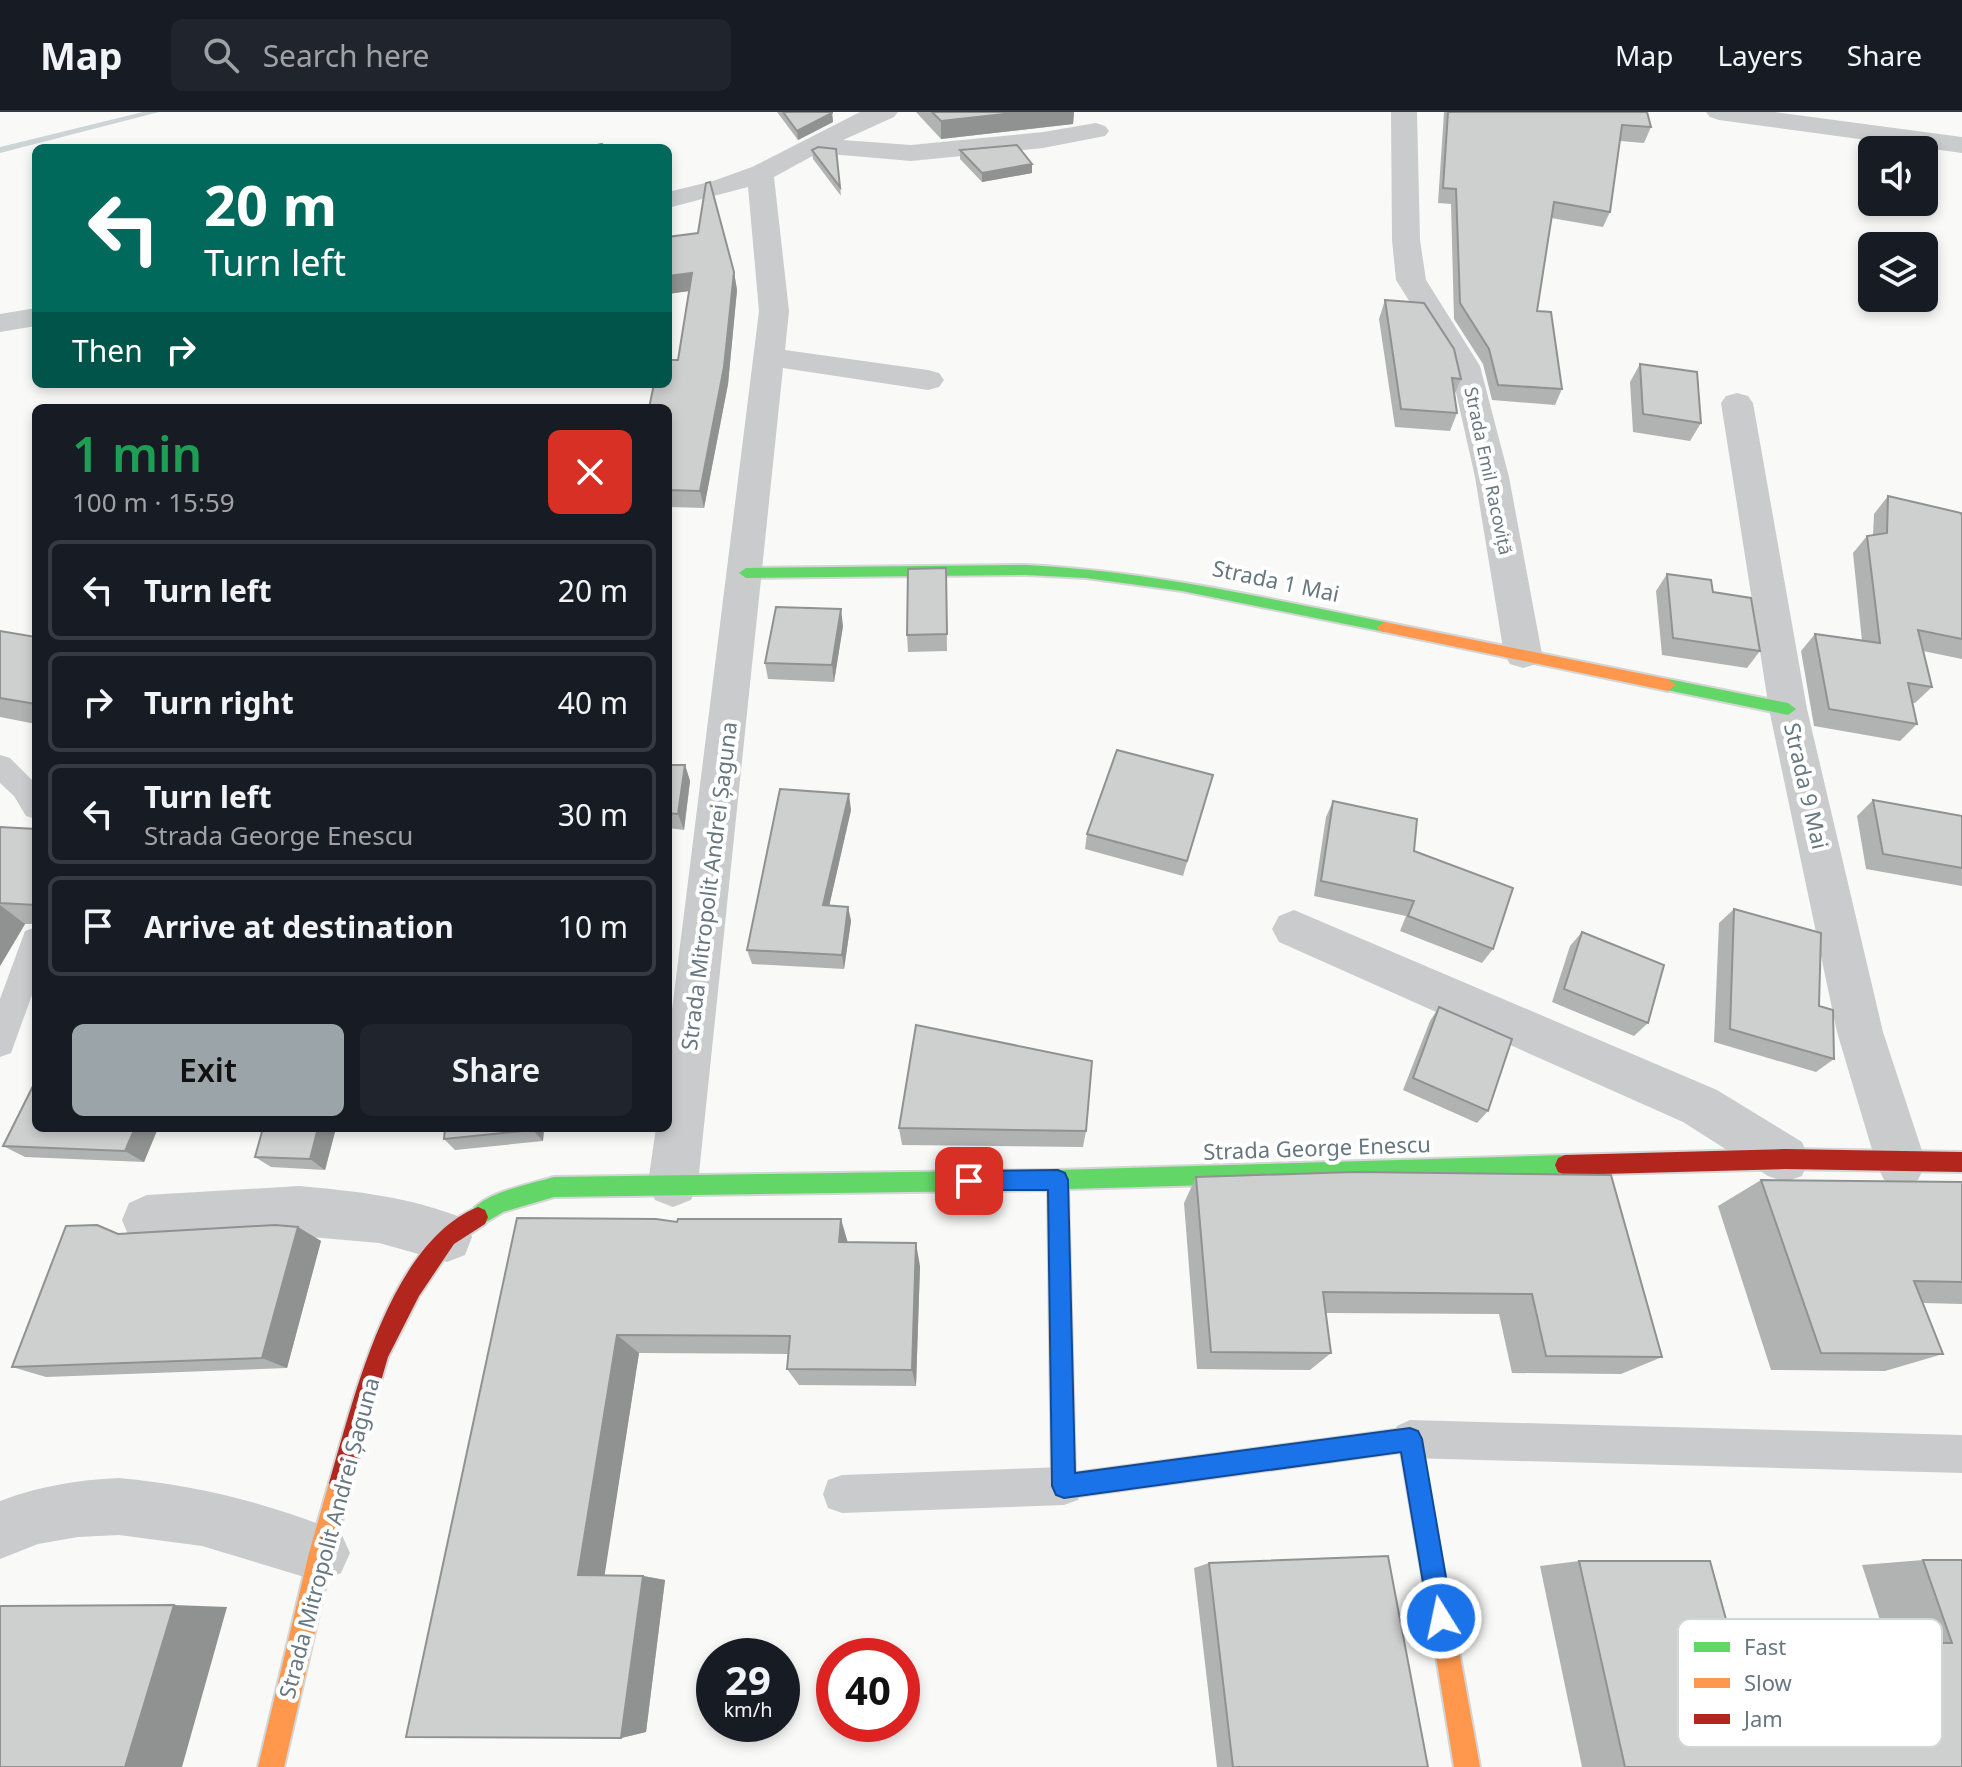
<!DOCTYPE html>
<meta charset="utf-8">
<style>
body{margin:0;font-family:"Noto Sans",sans-serif;background:#20242c;color:#f1f3f6;height:100vh;display:flex;flex-direction:column;font-size:30px;white-space:nowrap}
*{box-sizing:border-box;margin:0}
p{font-size:26px;color:#9ea1a6}
.icon{flex:none;width:44px;height:44px;fill:none;stroke:currentColor;stroke-width:2;stroke-linecap:round;stroke-linejoin:round}
.map{position:relative;flex:1;overflow:hidden}
.side{position:absolute;left:32px;top:292px;width:640px;height:728px;display:flex;flex-direction:column;background:#171b24;border-radius:12px;box-shadow:0 4px 12px #0003}
.side>*{flex:none}
.hud{position:absolute;left:32px;top:32px;width:640px;height:244px;border-radius:12px;box-shadow:0 4px 12px #0003;background:#00695c;color:#fff;overflow:hidden}
.buttons{position:absolute;left:1858px;top:24px;display:grid;gap:16px}
.buttons a{display:grid;place-items:center;width:80px;height:80px;border-radius:12px;background:#171b24;box-shadow:0 4px 12px #0003;font-size:40px}
.speed{position:absolute;left:696px;top:1526px;display:flex;gap:16px;font-size:40px;font-weight:700;text-align:center}
.speed>*{display:grid;place-content:center;width:104px;height:104px;border-radius:50%;background:#171b24;box-shadow:0 4px 12px #0003;line-height:1}
.speed small{font-size:20px;font-weight:400}
.speed .limit{border:12px solid #d22;background:#fff;color:#111}
.pin{position:absolute;display:grid;place-items:center;width:68px;height:68px;color:#fff;margin:-34px;border-radius:16px;box-shadow:0 4px 12px #0006}
.me{position:absolute;width:88px;margin:-44px;rotate:350deg;stroke-linejoin:round;filter:drop-shadow(0 0 6px #0008)}
.turn{display:flex;align-items:center;gap:28px;height:168px;padding:0 40px;font-size:36px}
.turn .icon{width:104px;height:104px;stroke-width:2.5}
.turn b{display:block;font-size:56px;line-height:68px}
.then{display:flex;align-items:center;height:76px;padding:0 40px;background:#0003;gap:16px;font-size:30px}
.round{display:grid;place-items:center;flex:none;width:84px;height:84px;border-radius:12px;background:#20242c}
.overview{display:flex;align-items:center;justify-content:space-between;height:136px;padding:0 40px}
h1{font-size:48px;font-weight:600;line-height:60px;color:#1e9e55}
.cta{display:flex;gap:16px;margin-top:auto;padding:16px 40px}
.cta a{flex:1;height:92px;border-radius:12px;background:#9aa4a9;color:#111;font-size:32px;font-weight:600;line-height:92px;text-align:center}
.cta a+a{background:#20242c;color:#f1f3f6}
ul{padding:0;list-style:none}
li{display:flex;align-items:center;gap:24px;height:100px;margin:0 16px 12px;padding:0 24px;border:4px solid #363941;border-radius:12px}
li div{flex:1}
li b{display:block;font-size:30px}
li em{font-style:normal}
header{display:flex;align-items:center;gap:48px;box-sizing:border-box;height:112px;padding:0 40px;background:#171b24;border-bottom:2px solid #363941}
header strong{font-size:38px}
nav{display:flex;gap:44px;margin-inline-start:auto;font-size:28px}
.search{width:560px;height:72px;background:#20242c;display:flex;align-items:center;gap:20px;box-sizing:border-box;padding:0 28px;border-radius:12px;color:#9ea1a6;font-size:30px}
.map>svg:first-child{display:block}
.lines{fill:none;stroke-linecap:round;stroke-linejoin:round}
.stream{fill:#ccd4d6;fill-rule:evenodd}
.fast-casing{stroke:#d4d5d5;stroke-width:4}
.slow-casing{stroke:#d4d5d5;stroke-width:4}
.jam-casing{stroke:#d4d5d5;stroke-width:4}
.lane{fill:#cacbcc;fill-rule:evenodd}
.street{fill:#cacbcc;fill-rule:evenodd}
.fast{fill:#63d668;fill-rule:evenodd}
.slow{fill:#ff974d;fill-rule:evenodd}
.jam{fill:#b3261e;fill-rule:evenodd}
.wall{fill:#b1b3b3}
.shaded-wall{fill:#909292}
.building{fill:#ced0d0;stroke:#909292;stroke-width:2}
.route{fill:#1a73e8;stroke:#114b97;stroke-width:2}
.labels{text-anchor:middle;stroke-width:8;stroke-linejoin:round;paint-order:stroke}
.far-street-label{font-size:18px;fill:#67777f;stroke:#fff}
.street-label{font-size:22px;fill:#67777f;stroke:#fff}
.key{fill:#fff;stroke:#d1d6d9;stroke-width:2}
.key-label{font-size:22px;fill:#67777f}
</style>
<header>
<strong>Map</strong>
<div class="search"><svg class="icon" aria-label="search" viewBox="0 0 24 24"><circle cx="10" cy="10" r="6"/><path d="M15 15l6 6"/></svg>Search here</div>
<nav><a>Map</a><a>Layers</a><a>Share</a></nav>
</header>
<div class="map">
<svg width="1962" height="1655" viewBox="0 0 1962 1655">
<rect width="100%" height="100%" fill="#f9f9f8"/>
<g class="lines">
<polygon class="stream" points="143,0 159,0 0,41 0,35"/>
<g class="fast-casing">
<g id="fast">
<path d="M1026,453C1148,459 1266,486 1385,510L1393,515L1385,520L1182,479L1086,466L1026,463L746,466L739,461L746,456Z"/>
<polygon points="1668,567 1788,591 1796,597 1788,603 1662,577 1660,573"/>
<path d="M1565,1043L1572,1046L1575,1053L1572,1060L1565,1063L1068,1077L1075,1361L1410,1316L1418,1319L1460,1544L1457,1553L1448,1556L1439,1553L1436,1544L1401,1340L1064,1386L1056,1382L1052,1374L1048,1078L554,1085L503,1100L478,1115L471,1112L468,1105C478,1081 531,1072 554,1065L1058,1058Z"/>
</g>
</g>
<g class="slow-casing">
<g id="slow">
<polygon points="1385,510 1668,567 1676,573 1668,579 1380,519 1377,515"/>
<polygon points="341,1359 349,1363 353,1371 333,1441 284,1655 258,1655 309,1441 329,1371 333,1363"/>
<polygon points="1448,1532 1457,1535 1460,1544 1480,1655 1454,1655 1436,1544 1439,1535"/>
</g>
</g>
<g class="jam-casing">
<g id="jam">
<polygon points="1785,1037 1962,1040 1962,1060 1785,1057 1565,1063 1558,1060 1555,1053 1558,1046 1565,1043"/>
<path d="M478,1095L485,1098L488,1105L485,1112L454,1132L419,1184L388,1245L349,1379L341,1383L333,1379L329,1371C354,1287 389,1131 478,1095Z"/>
</g>
</g>
<g class="lane">
<polygon points="0,643 10,646 36,672 36,707 26,704 14,684 0,671"/>
<polygon points="36,815 36,872 11,941 0,945 0,887 25,819"/>
<polygon points="1410,1308 1962,1323 1962,1361 1410,1346 1397,1340 1391,1327 1397,1314"/>
<polygon points="1064,1355 1078,1360 1083,1374 1078,1388 1064,1393 842,1401 828,1396 823,1382 828,1368 842,1363"/>
</g>
<g class="street">
<polygon points="860,0 898,0 894,5 843,28 911,33 1043,20 1096,11 1105,14 1109,19 1105,24 1043,36 911,49 818,41 774,65 789,199 785,238 928,258 939,261 944,268 939,275 928,278 783,256 698,1071 691,1088 673,1095 655,1088 648,1071 656,1016 668,1016 668,930 759,199 748,75 668,96 668,80 713,69 752,55"/>
<polygon points="1391,0 1417,0 1420,128 1426,168 1480,254 1509,365 1542,542 1536,552 1523,556 1510,552 1504,542 1475,365 1450,254 1396,168 1392,128"/>
<polygon points="1706,0 1775,0 1962,25 1962,41 1719,8 1710,5"/>
<polygon points="36,196 36,214 0,220 0,202"/>
<polygon points="1737,281 1748,284 1753,291 1807,597 1883,920 1926,1051 1918,1068 1901,1074 1884,1068 1876,1051 1837,920 1769,597 1721,291 1726,284"/>
<polygon points="1294,798 1717,978 1802,1030 1809,1047 1802,1064 1785,1070 1768,1064 1683,1010 1279,830 1272,817 1279,804"/>
<path d="M299,1074C356,1079 411,1085 465,1107L472,1125L465,1143L447,1150L379,1131L299,1124L147,1133L129,1125L122,1108L129,1091L147,1083Z"/>
<path d="M119,1366C195,1373 270,1391 341,1421L350,1441L341,1461L321,1470L202,1434L119,1423L78,1425L38,1432L0,1447V1389C40,1374 76,1368 119,1366Z"/>
</g>
<use href="#fast" class="fast"/>
<use href="#slow" class="slow"/>
<use href="#jam" class="jam"/>
</g>
<g class="wall">
<polygon points="777,0 832,0 833,10 798,28"/>
<polygon points="916,0 1074,0 1073,12 941,27"/>
<polygon points="1444,0 1647,0 1651,15 1644,31 1620,29 1610,100 1603,115 1551,106 1537,199 1562,277 1555,293 1492,288 1483,252 1454,207 1451,92 1438,91"/>
<polygon points="836,37 841,84 813,47 812,38"/>
<polygon points="960,38 1032,52 1032,61 982,70 960,47"/>
<polygon points="668,125 734,160 737,178 728,272 704,396 668,395 668,296 678,248 689,179 668,182"/>
<polygon points="1385,188 1461,267 1454,284 1457,301 1450,319 1395,315 1379,207"/>
<polygon points="1640,252 1701,311 1690,329 1633,320 1630,270"/>
<polygon points="1888,384 1962,404 1962,547 1923,539 1932,575 1915,591 1912,591 1917,612 1900,629 1814,614 1801,539 1815,522 1862,529 1853,441 1867,424 1873,423 1874,402"/>
<polygon points="946,456 947,539 908,540 907,523"/>
<polygon points="1667,462 1713,480 1760,539 1747,556 1662,543 1656,479"/>
<polygon points="843,514 834,570 768,567 765,551"/>
<polygon points="0,519 36,525 36,612 0,605"/>
<polygon points="668,653 685,653 690,669 684,718 668,716"/>
<polygon points="1213,663 1183,764 1085,737 1087,722"/>
<polygon points="1873,688 1962,704 1962,774 1866,757 1857,704"/>
<polygon points="1333,689 1414,739 1493,837 1482,851 1400,819 1406,804 1314,784 1326,705"/>
<polygon points="851,698 829,794 848,795 851,809 844,857 752,852 747,838"/>
<polygon points="0,715 36,717 36,812 25,812 0,854"/>
<polygon points="1734,797 1819,894 1834,947 1816,960 1714,930 1719,811"/>
<polygon points="1582,820 1648,911 1634,924 1552,890 1570,834"/>
<polygon points="1439,895 1488,999 1477,1011 1403,978 1430,909"/>
<polygon points="158,1016 144,1050 25,1045 3,1034"/>
<polygon points="263,1016 336,1016 325,1058 271,1055 255,1045"/>
<polygon points="544,1016 543,1029 455,1038 444,1027"/>
<polygon points="899,1016 1086,1019 1083,1035 902,1033"/>
<polygon points="1354,1060 1662,1245 1621,1262 1512,1261 1499,1202 1326,1201 1331,1241 1310,1258 1197,1257 1184,1091 1196,1065"/>
<polygon points="1761,1068 1962,1070 1962,1192 1923,1191 1943,1242 1885,1259 1771,1258 1718,1094"/>
<polygon points="517,1106 677,1110 848,1130 920,1154 916,1274 799,1273 787,1257 788,1242 639,1241 604,1463 643,1464 665,1468 646,1620 621,1626"/>
<polygon points="298,1115 321,1129 287,1256 46,1265 12,1255"/>
<polygon points="1923,1448 1962,1448 1962,1655 1582,1655 1540,1454 1579,1449 1732,1529 1887,1530 1862,1453"/>
<polygon points="1209,1451 1428,1655 1217,1655 1194,1456"/>
</g>
<g class="shaded-wall">
<polygon points="1022,0 1074,0 1073,12 941,27 941,9"/>
<polygon points="832,1 833,10 798,28 797,19"/>
<polygon points="1032,52 1032,61 982,70 982,61"/>
<polygon points="734,160 737,178 728,272 704,396 700,379"/>
<polygon points="692,161 696,178 668,182 668,164"/>
<polygon points="841,497 843,514 834,570 832,553"/>
<polygon points="685,653 690,669 684,718 678,702"/>
<polygon points="849,682 851,698 826,808 823,793"/>
<polygon points="0,793 25,812 0,854"/>
<polygon points="848,795 851,809 844,857 842,843"/>
<polygon points="668,857 671,863 668,884"/>
<polygon points="135,1016 158,1016 144,1050 125,1039"/>
<polygon points="318,1016 336,1016 325,1058 310,1047"/>
<polygon points="534,1016 544,1016 543,1029 533,1018"/>
<polygon points="841,1107 848,1131 839,1130"/>
<polygon points="298,1115 321,1129 287,1256 262,1246"/>
<polygon points="916,1131 920,1154 916,1274 912,1258"/>
<polygon points="617,1223 639,1241 604,1467 578,1463"/>
<polygon points="643,1464 665,1468 646,1620 621,1626"/>
<polygon points="174,1493 227,1495 182,1655 125,1655"/>
</g>
<g class="building">
<polygon points="783,0 832,0 832,1 797,19"/>
<polygon points="932,0 1022,0 941,9"/>
<polygon points="1448,0 1647,0 1651,15 1622,13 1610,100 1554,90 1537,199 1551,200 1562,277 1498,273 1489,237 1460,191 1456,77 1443,76"/>
<polygon points="602,32 604,36 583,36"/>
<polygon points="1017,33 1032,52 982,61 960,38"/>
<polygon points="818,35 836,37 840,75 812,38"/>
<polygon points="710,70 734,160 724,255 700,379 668,378 668,296 649,296 654,272 668,272 668,248 678,248 692,161 668,164 668,125 698,121 706,71"/>
<polygon points="1385,188 1424,191 1454,237 1461,267 1452,266 1457,301 1401,297"/>
<polygon points="1640,252 1697,260 1701,311 1643,302"/>
<polygon points="1888,384 1961,401 1962,404 1962,527 1918,518 1932,575 1908,571 1917,612 1829,597 1815,522 1880,531 1867,424 1887,421"/>
<polygon points="946,456 947,522 907,523 908,457"/>
<polygon points="1667,462 1711,468 1713,480 1751,486 1760,539 1673,526"/>
<polygon points="776,495 841,497 832,553 765,551"/>
<polygon points="0,519 36,525 36,592 0,586"/>
<polygon points="1117,638 1213,663 1187,749 1087,722"/>
<polygon points="668,653 685,653 678,702 668,701"/>
<polygon points="780,677 849,682 823,793 848,795 842,843 747,838"/>
<polygon points="1873,688 1962,704 1962,756 1883,742"/>
<polygon points="1333,689 1417,707 1414,739 1513,776 1493,837 1408,804 1414,789 1321,769"/>
<polygon points="0,715 36,717 36,793 0,791"/>
<polygon points="1734,797 1821,821 1819,894 1833,898 1834,947 1730,917"/>
<polygon points="1582,820 1664,853 1648,911 1564,877"/>
<polygon points="1439,895 1512,927 1488,999 1413,966"/>
<polygon points="916,913 1092,949 1086,1019 899,1016"/>
<polygon points="36,968 36,1016 135,1016 125,1039 3,1034"/>
<polygon points="263,1016 318,1016 310,1047 255,1045"/>
<polygon points="445,1016 534,1016 533,1018 444,1027"/>
<polygon points="1354,1060 1611,1063 1662,1245 1546,1244 1532,1182 1323,1180 1331,1241 1211,1240 1196,1065"/>
<polygon points="1761,1068 1962,1070 1962,1170 1914,1169 1943,1242 1821,1241"/>
<polygon points="517,1106 656,1107 677,1110 678,1107 841,1107 839,1130 916,1131 912,1258 787,1257 790,1224 617,1223 578,1463 643,1464 621,1626 406,1625"/>
<polygon points="97,1113 118,1122 275,1113 298,1115 262,1246 12,1255 66,1114"/>
<polygon points="1388,1444 1428,1655 1233,1655 1209,1451"/>
<polygon points="1923,1448 1962,1448 1962,1655 1625,1655 1579,1449 1710,1449 1732,1529 1952,1531"/>
<polygon points="174,1493 125,1655 0,1655 0,1494"/>
</g>
<polygon class="route" points="1058,1058 1065,1061 1068,1068 1075,1361 1410,1316 1418,1319 1422,1327 1453,1506 1450,1515 1441,1518 1432,1515 1429,1506 1401,1340 1064,1386 1056,1383 1052,1374 1048,1078 969,1078 962,1076 959,1069 962,1062 969,1059"/>
<g class="labels">
<g class="far-street-label">
<text transform="translate(1488 359) rotate(78)" y="6">Strada Emil Racoviță</text>
</g>
<g class="street-label">
<text transform="translate(1276 469) rotate(12)" y="8">Strada 1 Mai</text>
<text transform="translate(1806 674) rotate(77)" y="8">Strada 9 Mai</text>
<text transform="translate(709 774) rotate(-83)" y="8">Strada Mitropolit Andrei Șaguna</text>
<text transform="translate(1317 1036) rotate(-2)" y="8">Strada George Enescu</text>
<text transform="translate(329 1426) rotate(-75)" y="8">Strada Mitropolit Andrei Șaguna</text>
</g>
</g>
<rect x="1678" y="1507" width="264" height="128" rx="12" class="key"/>
<rect x="1694" y="1530" width="36" height="10" fill="#63d668"/>
<rect x="1694" y="1566" width="36" height="10" fill="#ff974d"/>
<rect x="1694" y="1602" width="36" height="10" fill="#b3261e"/>
<g class="key-label">
<text x="1744" y="1543">Fast</text>
<text x="1744" y="1579">Slow</text>
<text x="1744" y="1615">Jam</text>
</g>
</svg>
<div class="buttons">
<a><svg class="icon" aria-label="sound" viewBox="0 0 24 24"><path d="M4 9h4l5-4v14l-5-4H4zM17 9q2 3 0 6"/></svg></a>
<a><svg class="icon" aria-label="layers" viewBox="0 0 24 24"><path d="M12 4l9 5-9 5-9-5zM3 14l9 5 9-5"/></svg></a>
</div>
<div class="speed"><div>29<small>km/h</small></div><div class="limit">40</div></div>
<div class="pin" style="left:969px;top:1069px;background:#d93025"><svg class="icon" aria-label="arrive" viewBox="0 0 24 24"><path d="M6 21V4h12l-3 4 3 4H6"/></svg></div>
<svg class="me" style="left:1441px;top:1506px" viewBox="-20 -20 40 40"><circle r="17" fill="#1a73e8" stroke="#fff" stroke-width="3"/><path d="M0-11L8 9 0 5-8 9z" fill="#fff"/></svg>
<div class="hud">
<div class="turn"><svg class="icon" aria-label="left" viewBox="0 0 24 24"><path d="M17 20v-9H6M10 6l-5 5 5 5"/></svg><div><b>20 m</b>Turn left</div></div>
<div class="then">Then<svg class="icon" aria-label="right" viewBox="0 0 24 24"><path d="M7 20v-9h11M14 6l5 5-5 5"/></svg></div>
</div>
<section class="side">
<div class="overview"><div><h1>1 min</h1><p>100 m · 15:59</p></div><a class="round" style="background:#d93025;color:#fff"><svg class="icon" aria-label="close" viewBox="0 0 24 24"><path d="M6 6l12 12M18 6L6 18"/></svg></a></div>
<ul>
<li><svg class="icon" aria-label="left" viewBox="0 0 24 24"><path d="M17 20v-9H6M10 6l-5 5 5 5"/></svg><div><b>Turn left</b></div><em>20 m</em></li>
<li><svg class="icon" aria-label="right" viewBox="0 0 24 24"><path d="M7 20v-9h11M14 6l5 5-5 5"/></svg><div><b>Turn right</b></div><em>40 m</em></li>
<li><svg class="icon" aria-label="left" viewBox="0 0 24 24"><path d="M17 20v-9H6M10 6l-5 5 5 5"/></svg><div><b>Turn left</b><p>Strada George Enescu</p></div><em>30 m</em></li>
<li><svg class="icon" aria-label="arrive" viewBox="0 0 24 24"><path d="M6 21V4h12l-3 4 3 4H6"/></svg><div><b>Arrive at destination</b></div><em>10 m</em></li>
</ul>
<div class="cta"><a>Exit</a><a>Share</a></div>
</section>
</div>
